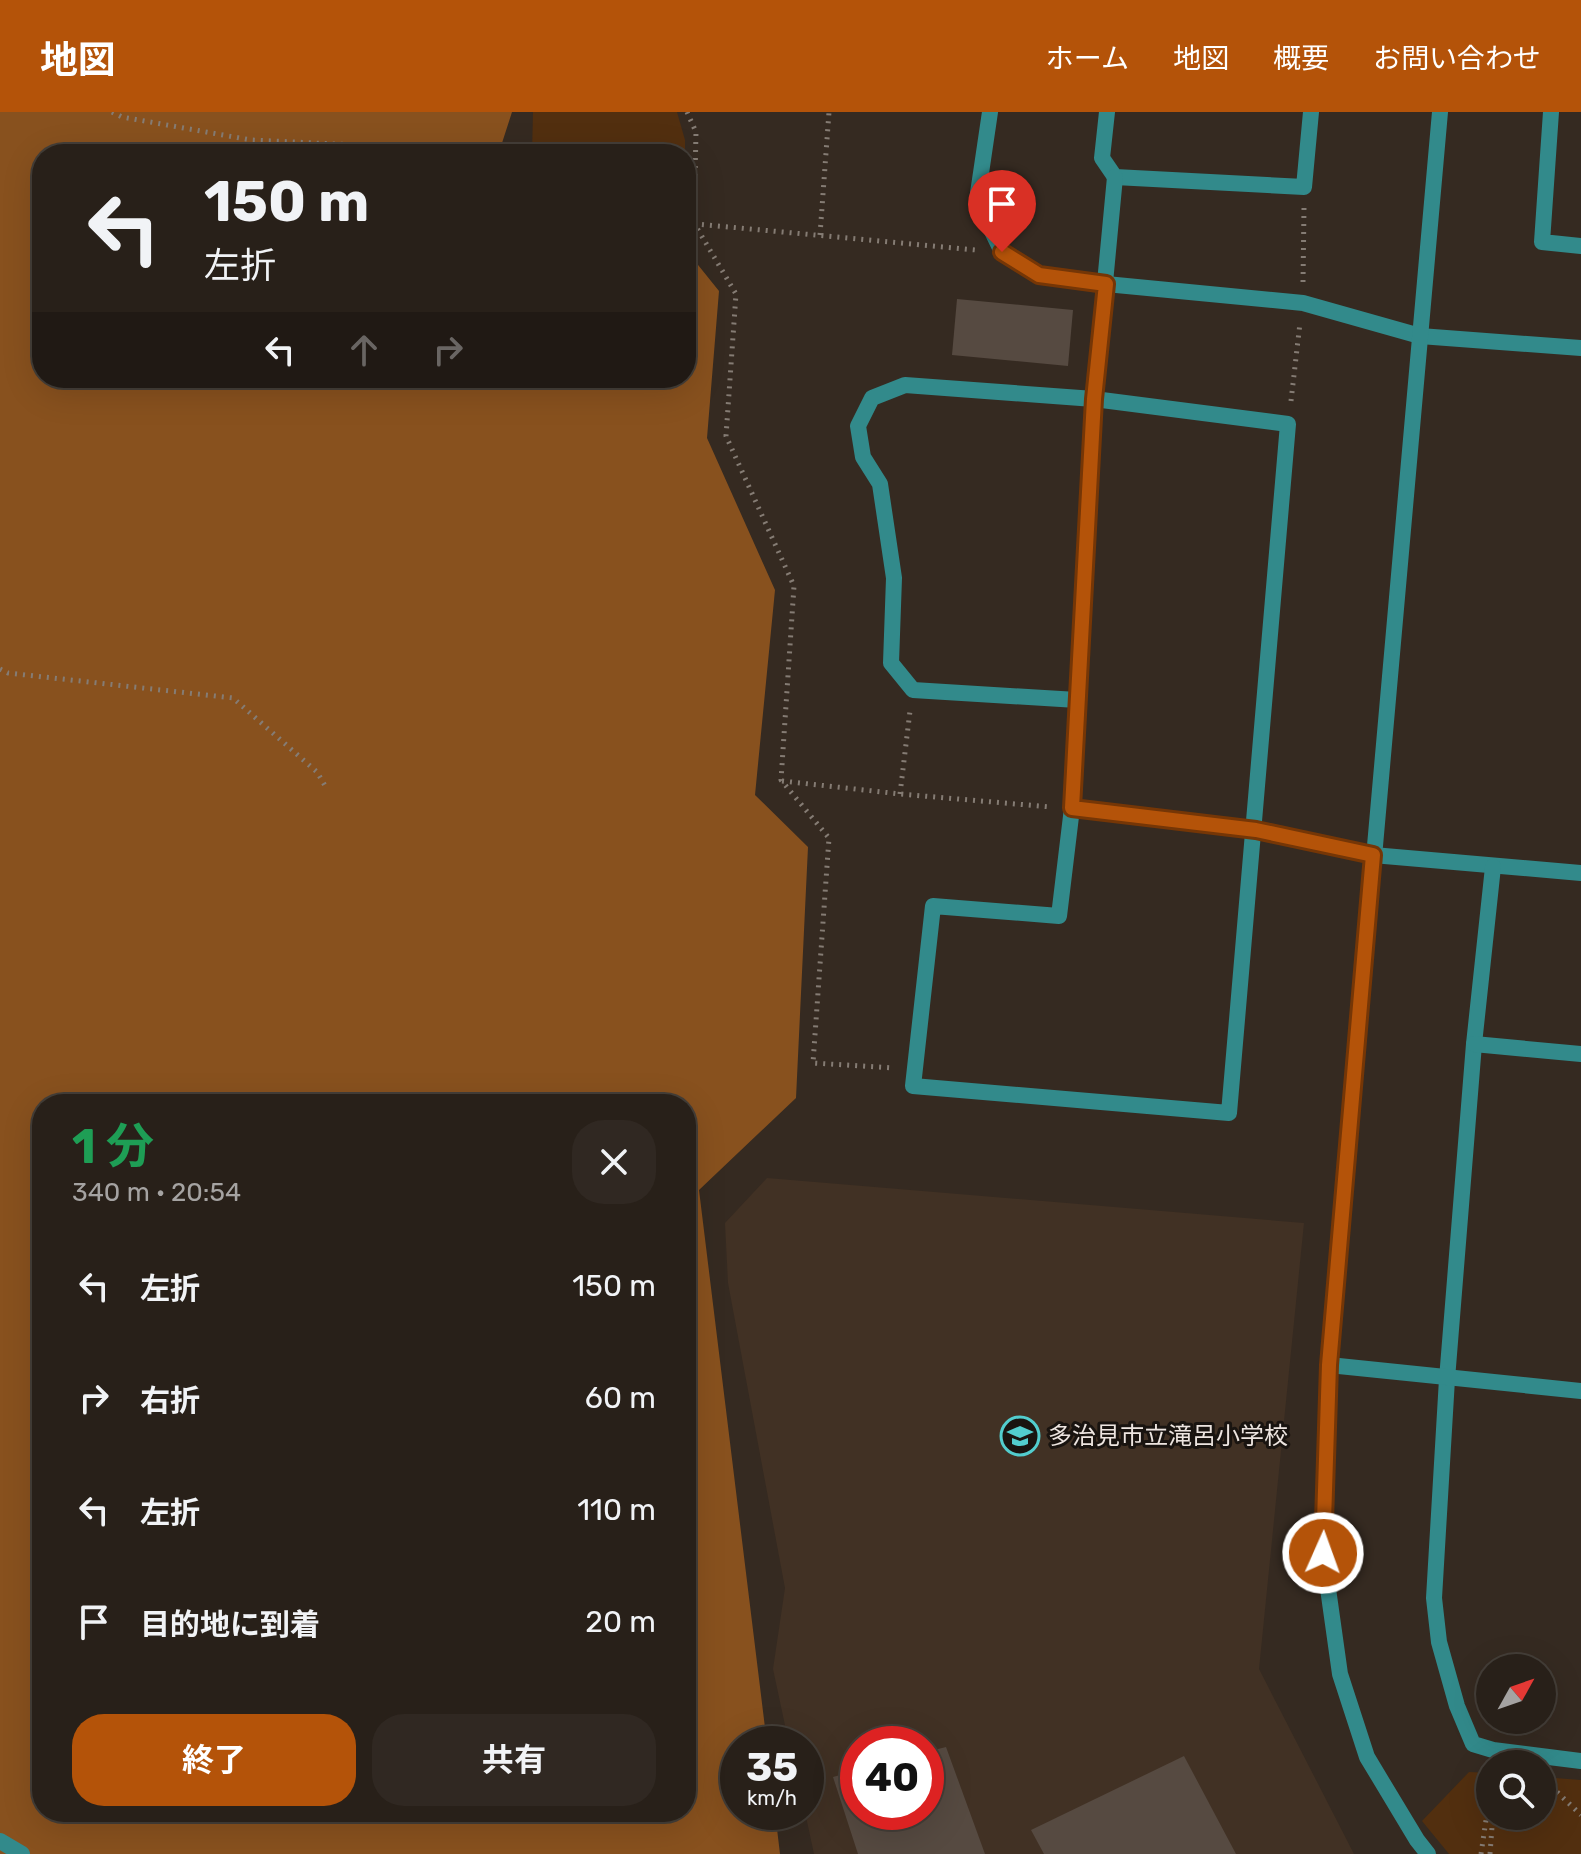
<!DOCTYPE html>
<html lang="ja">
<meta charset="utf-8">
<style>
body{margin:0;font-family:Rubik,"Noto Sans JP",sans-serif;background:#302822;color:#f1f3f6;height:100vh;display:flex;flex-direction:column;font-size:30px;white-space:nowrap}
*{box-sizing:border-box;margin:0}
p{font-size:26px;color:#a5a3a2}
.icon{flex:none;width:44px;height:44px;fill:none;stroke:currentColor;stroke-width:2;stroke-linecap:round;stroke-linejoin:round}
.map{position:relative;flex:1;overflow:hidden}
.sheet{position:absolute;left:32px;top:982px;width:664px;height:728px;display:flex;flex-direction:column;background:#282019;border-radius:32px;box-shadow:0 8px 32px #0002,0 0 0 2px #443e38}
.sheet>*{flex:none}
.banner{position:absolute;left:32px;top:32px;width:664px;height:244px;border-radius:32px;box-shadow:0 8px 32px #0002,0 0 0 2px #443e38;background:#282019;color:#f1f3f6;overflow:hidden}
.needle{width:52px;rotate:50deg}
.tools{position:absolute;left:1476px;top:1542px;display:grid;gap:16px}
.tools a{display:grid;place-items:center;width:80px;height:80px;border-radius:50%;background:#282019;box-shadow:0 8px 32px #0002,0 0 0 2px #443e38;font-size:40px}
.speed{position:absolute;left:720px;top:1614px;display:flex;gap:16px;font-size:40px;font-weight:700;text-align:center}
.speed>*{display:grid;place-content:center;width:104px;height:104px;border-radius:50%;background:#282019;box-shadow:0 8px 32px #0002,0 0 0 2px #443e38;line-height:1}
.speed small{font-size:20px;font-weight:400}
.speed .limit{border:12px solid #d22;background:#fff;color:#111}
.pin{position:absolute;display:grid;place-items:center;width:68px;height:68px;color:#fff;margin:-82px -34px;border-radius:50% 50% 50% 0;rotate:-45deg;box-shadow:0 0 8px #0007}
.pin .icon{rotate:45deg}
.me{position:absolute;width:88px;margin:-44px;rotate:2deg;stroke-linejoin:round;filter:drop-shadow(0 0 6px #0008)}
.turn{display:flex;align-items:center;gap:28px;height:168px;padding:0 40px;font-size:36px}
.turn .icon{width:104px;height:104px;stroke-width:2.5}
.turn b{display:block;font-size:56px;line-height:68px}
.lanes{display:flex;align-items:center;height:76px;padding:0 40px;background:#0003;justify-content:center;gap:40px;direction:ltr}
.lanes .off{opacity:.35}
.round{display:grid;place-items:center;flex:none;width:84px;height:84px;border-radius:32px;background:#302822}
.overview{display:flex;align-items:center;justify-content:space-between;height:136px;padding:0 40px}
h1{font-size:48px;font-weight:700;line-height:60px;color:#1e9e55}
.primary-button{display:flex;gap:16px;margin-top:auto;padding:16px 40px}
.primary-button a{flex:1;height:92px;border-radius:32px;background:#b45309;color:#fff;font-size:32px;font-weight:700;line-height:92px;text-align:center}
.primary-button a+a{background:#302822;color:#f1f3f6}
ul{padding:0;list-style:none}
li{display:flex;align-items:center;gap:24px;height:112px;padding:0 40px}
li div{flex:1}
li b{display:block;font-size:30px}
li em{font-style:normal}
header{display:flex;align-items:center;gap:48px;box-sizing:border-box;height:112px;padding:0 40px;background:#b45309;color:#fff}
header strong{font-size:38px}
nav{display:flex;gap:44px;margin-inline-start:auto;font-size:28px}
.map>svg:first-child{display:block}
.built{fill:#413124;fill-rule:evenodd}
.green{fill:#522f0f}
.forest{fill:#88511e;fill-rule:evenodd}
.building{fill:#564a41}
.lines{fill:none;stroke-linecap:round;stroke-linejoin:round}
.path{stroke:#857c74;stroke-width:5;stroke-dasharray:2 6;stroke-linecap:butt}
.minor{stroke:#328a8b;stroke-width:16}
.tertiary{stroke:#328a8b;stroke-width:16}
.route-casing{stroke:#753606;stroke-width:20}
.route{stroke:#b45309;stroke-width:14}
.labels{text-anchor:middle;stroke-width:6;stroke-linejoin:round;paint-order:stroke}
.poi-label{font-size:24px;fill:#ede5e0;stroke:#191410;text-anchor:start}
</style>
<header>
<strong>地図</strong>
<nav><a>ホーム</a><a>地図</a><a>概要</a><a>お問い合わせ</a></nav>
</header>
<div class="map">
<svg width="1581" height="1742" viewBox="0 0 1581 1742">
<rect width="100%" height="100%" fill="#352a21"/>
<path class="built" d="M767,1066L1304,1111L1259,1557L1354,1742H814L805,1700L806,1632H789L773,1557L785,1476L728,1171L725,1111ZM858,1632H926V1700H858Z"/>
<g class="green">
<polygon points="533,0 677,0 685,28 685,42 532,42"/>
<polygon points="1469,1660 1490,1661 1490,1704 1542,1704 1542,1665 1581,1668 1581,1742 1449,1742 1422,1709"/>
</g>
<path class="forest" d="M0,0H512L502,31L504,42H42V266H686V138L719,179L707,326L775,478L755,683L808,735L796,986L699,1078L767,1632H738V1700H775L780,1742H0ZM42,992H686V1700H42Z"/>
<g class="building">
<polygon points="957,187 1073,198 1068,254 952,243"/>
<polygon points="946,1635 985,1742 858,1742 833,1665 858,1658 858,1700 926,1700 926,1640"/>
<polygon points="1184,1644 1236,1742 1044,1742 1031,1718"/>
</g>
<g class="lines">
<g class="path">
<polyline points="112,0 122,5 251,28 398,35 409,42"/>
<polyline points="687,0 696,20 694,111 736,182 726,324 794,474 781,668 829,726 813,951 894,956"/>
<polyline points="686,111 976,138"/>
<polyline points="820,123 829,0"/>
<polyline points="1303,170 1304,96"/>
<polyline points="1291,289 1300,211"/>
<polyline points="0,557 8,561 233,586 317,660 327,677"/>
<polyline points="782,669 900,682 1051,695"/>
<polyline points="900,682 910,599"/>
<polyline points="1542,1682 1556,1679 1581,1703"/>
<polyline points="1481,1742 1490,1681"/>
<polyline points="1490,1742 1492,1715 1497,1704"/>
</g>
<g class="minor">
<polyline points="990,0 977,88 1002,140 1039,163 1106,172 1303,191 1420,224 1581,236"/>
<polyline points="1107,0 1102,46 1115,65 1304,75 1311,0"/>
<polyline points="1551,0 1542,130 1581,134"/>
<polyline points="1115,65 1094,287 1072,696 1256,718 1373,743 1581,761"/>
<polyline points="1072,696 1059,804 933,794 913,974 1229,1001 1288,312 1094,287 905,273 872,286 858,314 863,345 880,372 894,466 891,551 913,578 1077,588"/>
<polyline points="1493,755 1474,932 1447,1267 1434,1486 1439,1530 1457,1594 1473,1632 1493,1638 1581,1649"/>
<polyline points="1474,932 1581,942"/>
<polyline points="1329,1253 1581,1279"/>
<polyline points="0,1729 22,1742"/>
</g>
<polyline class="tertiary" points="1428,1742 1417,1728 1367,1645 1340,1562 1323,1441 1329,1253 1440,0"/>
</g>
<g class="lines">
<g class="route-casing">
<polyline id="route" points="1002,140 1039,163 1106,172 1094,287 1072,696 1256,718 1373,743 1329,1253 1323,1441"/>
</g>
<use href="#route" class="route"/>
</g>
<defs>
<g id="school-ring" transform="scale(2)"><circle r="9.5" fill="#191410" stroke="#52cdce" stroke-width="1.5"/><path d="M0-5L7-2L0 1L-7-2ZM-4 1L0 2.5L4 1V4Q0 6-4 4Z" fill="#52cdce"/></g>
</defs>
<g fill-rule="evenodd">
<use href="#school-ring" x="1020" y="1324"/>
</g>
<g class="labels">
<g class="poi-label">
<text x="1048" y="1332">多治見市立滝呂小学校</text>
</g>
</g>
</svg>
<div class="tools">
<a><svg class="needle" viewBox="-14 -14 28 28"><path d="M0-13l5 13h-10z" fill="#e53935"/><path d="M0 13l5-13h-10z" fill="#a5a3a2"/></svg></a>
<a><svg class="icon" aria-label="search" viewBox="0 0 24 24"><circle cx="10" cy="10" r="6"/><path d="M15 15l6 6"/></svg></a>
</div>
<div class="speed"><div>35<small>km/h</small></div><div class="limit">40</div></div>
<div class="pin" style="left:1002px;top:140px;background:#d93025"><svg class="icon" aria-label="arrive" viewBox="0 0 24 24"><path d="M6 21V4h12l-3 4 3 4H6"/></svg></div>
<svg class="me" style="left:1323px;top:1441px" viewBox="-20 -20 40 40"><circle r="17" fill="#b45309" stroke="#fff" stroke-width="3"/><path d="M0-11L8 9 0 5-8 9z" fill="#fff"/></svg>
<div class="banner">
<div class="turn"><svg class="icon" aria-label="left" viewBox="0 0 24 24"><path d="M17 20v-9H6M10 6l-5 5 5 5"/></svg><div><b>150 m</b>左折</div></div>
<div class="lanes"><svg class="icon" aria-label="left" viewBox="0 0 24 24"><path d="M17 20v-9H6M10 6l-5 5 5 5"/></svg><svg class="icon off" aria-label="ahead" viewBox="0 0 24 24"><path d="M12 20V5M6 11l6-6 6 6"/></svg><svg class="icon off" aria-label="right" viewBox="0 0 24 24"><path d="M7 20v-9h11M14 6l5 5-5 5"/></svg></div>
</div>
<section class="sheet">
<div class="overview"><div><h1>1 分</h1><p>340 m · 20:54</p></div><a class="round"><svg class="icon" aria-label="close" viewBox="0 0 24 24"><path d="M6 6l12 12M18 6L6 18"/></svg></a></div>
<ul>
<li><svg class="icon" aria-label="left" viewBox="0 0 24 24"><path d="M17 20v-9H6M10 6l-5 5 5 5"/></svg><div><b>左折</b></div><em>150 m</em></li>
<li><svg class="icon" aria-label="right" viewBox="0 0 24 24"><path d="M7 20v-9h11M14 6l5 5-5 5"/></svg><div><b>右折</b></div><em>60 m</em></li>
<li><svg class="icon" aria-label="left" viewBox="0 0 24 24"><path d="M17 20v-9H6M10 6l-5 5 5 5"/></svg><div><b>左折</b></div><em>110 m</em></li>
<li><svg class="icon" aria-label="arrive" viewBox="0 0 24 24"><path d="M6 21V4h12l-3 4 3 4H6"/></svg><div><b>目的地に到着</b></div><em>20 m</em></li>
</ul>
<div class="primary-button"><a>終了</a><a>共有</a></div>
</section>
</div>
